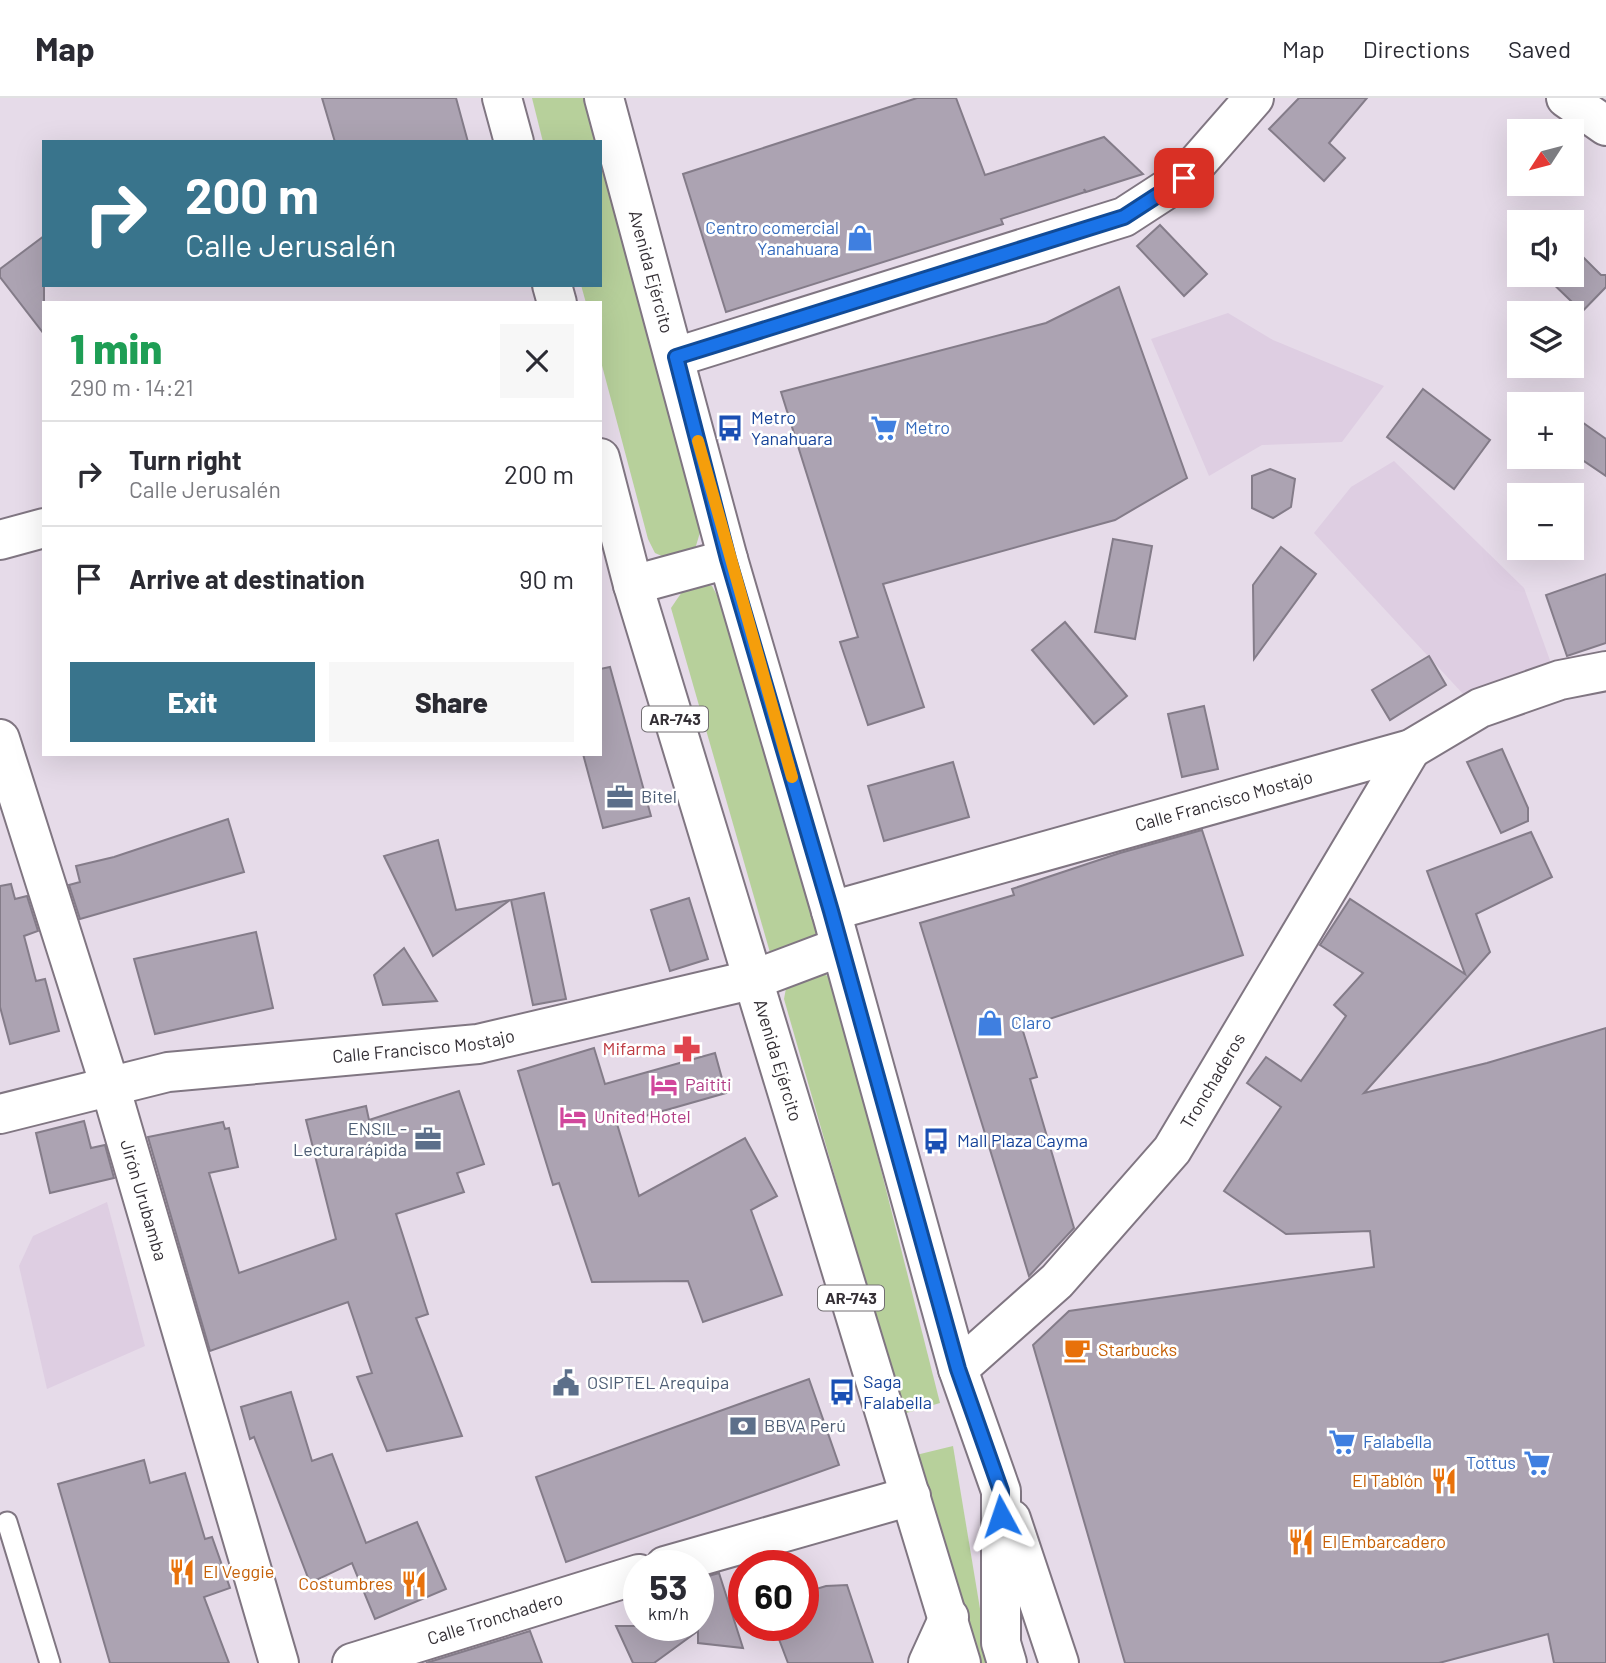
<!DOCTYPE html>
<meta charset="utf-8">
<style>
body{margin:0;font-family:Barlow,sans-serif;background:#f7f7f7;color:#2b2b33;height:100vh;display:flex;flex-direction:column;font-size:26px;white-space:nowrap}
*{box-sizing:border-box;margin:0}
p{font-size:23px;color:#7c7c81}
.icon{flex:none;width:38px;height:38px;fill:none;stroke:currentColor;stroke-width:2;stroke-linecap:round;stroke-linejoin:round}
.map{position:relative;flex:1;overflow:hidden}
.sheet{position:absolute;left:42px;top:203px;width:560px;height:455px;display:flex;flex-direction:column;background:#fff;border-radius:0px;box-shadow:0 7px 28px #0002}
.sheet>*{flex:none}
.guide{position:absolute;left:42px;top:42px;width:560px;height:147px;border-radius:0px;box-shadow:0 7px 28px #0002;background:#39748c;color:#fff;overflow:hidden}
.needle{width:46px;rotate:234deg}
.fabs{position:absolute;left:1507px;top:21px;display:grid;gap:14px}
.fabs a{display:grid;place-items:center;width:77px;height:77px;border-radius:0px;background:#fff;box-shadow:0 7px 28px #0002;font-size:35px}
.speed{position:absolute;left:623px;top:1452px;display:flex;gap:14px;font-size:35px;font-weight:700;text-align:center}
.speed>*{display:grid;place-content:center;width:91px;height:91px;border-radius:50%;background:#fff;box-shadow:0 7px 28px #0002;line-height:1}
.speed small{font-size:18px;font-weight:400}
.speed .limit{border:10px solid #d22;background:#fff;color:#111}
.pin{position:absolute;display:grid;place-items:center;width:60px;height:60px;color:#fff;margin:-30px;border-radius:14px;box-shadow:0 4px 10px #0006}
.me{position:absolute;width:77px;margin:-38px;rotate:355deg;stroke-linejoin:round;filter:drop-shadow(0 0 5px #0008)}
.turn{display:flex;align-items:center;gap:24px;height:147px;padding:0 28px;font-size:32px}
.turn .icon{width:91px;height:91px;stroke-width:2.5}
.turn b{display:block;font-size:49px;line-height:60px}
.round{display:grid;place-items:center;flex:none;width:74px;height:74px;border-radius:0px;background:#f7f7f7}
.summary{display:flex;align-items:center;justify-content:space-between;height:119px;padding:0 28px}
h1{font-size:42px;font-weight:800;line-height:52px;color:#1e9e55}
.primary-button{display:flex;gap:14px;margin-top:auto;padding:14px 28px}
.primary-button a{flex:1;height:80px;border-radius:0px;background:#39748c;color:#fff;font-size:28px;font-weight:800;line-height:80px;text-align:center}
.primary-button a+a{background:#f7f7f7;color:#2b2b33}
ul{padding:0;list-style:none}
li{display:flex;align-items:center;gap:21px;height:105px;padding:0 28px;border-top:2px solid #e1e1e2}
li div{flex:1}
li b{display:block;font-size:26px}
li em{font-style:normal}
header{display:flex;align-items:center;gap:42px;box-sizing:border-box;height:98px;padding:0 35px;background:#fff;border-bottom:2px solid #e1e1e2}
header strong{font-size:33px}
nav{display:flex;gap:38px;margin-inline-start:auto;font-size:24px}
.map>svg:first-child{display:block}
.built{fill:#decee2}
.green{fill:#b7d09b}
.building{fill:#aca3b2;stroke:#847c89;stroke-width:2}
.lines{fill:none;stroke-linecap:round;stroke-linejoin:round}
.service-casing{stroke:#807682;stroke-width:23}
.minor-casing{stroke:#807682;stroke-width:42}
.tertiary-casing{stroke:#807682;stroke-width:42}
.primary-casing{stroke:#807682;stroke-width:42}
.service{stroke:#fff;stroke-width:19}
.minor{stroke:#fff;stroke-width:38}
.tertiary{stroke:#fff;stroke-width:38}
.primary{stroke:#fff;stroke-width:38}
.route-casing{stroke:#114b97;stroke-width:18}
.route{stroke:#1a73e8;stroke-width:12}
.slow{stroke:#f59e0b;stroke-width:12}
.labels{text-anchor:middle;stroke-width:5;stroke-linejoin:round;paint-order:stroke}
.shield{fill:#fff;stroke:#726e72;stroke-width:2}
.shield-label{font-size:16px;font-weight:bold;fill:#353036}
.shop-label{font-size:18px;fill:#366cbe;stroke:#fff;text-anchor:start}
.street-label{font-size:18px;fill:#353036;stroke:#fff}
.transit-label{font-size:18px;fill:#164399;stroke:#fff;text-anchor:start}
.service-label{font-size:18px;fill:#4e5e75;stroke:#fff;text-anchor:start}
.health-label{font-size:18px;fill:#be3a42;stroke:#fff;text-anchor:end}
.hotel-label{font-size:18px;fill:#b23c85;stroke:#fff;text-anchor:start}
.food-label{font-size:18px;fill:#c56008;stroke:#fff;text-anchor:start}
</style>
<header>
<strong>Map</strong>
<nav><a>Map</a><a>Directions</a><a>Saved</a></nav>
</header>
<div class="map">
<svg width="1606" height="1565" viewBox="0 0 1606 1565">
<rect width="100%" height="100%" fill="#e6dbe9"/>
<g class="built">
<polygon points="1228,215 1273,242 1384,288 1342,344 1262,347 1209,378 1151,241"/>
<polygon points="1394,363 1524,490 1552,568 1464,597 1314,435 1351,389"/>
<polygon points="107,1104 145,1248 47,1291 19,1168 33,1138"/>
</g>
<g class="green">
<polygon points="532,0 586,0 598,44 543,44"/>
<polygon points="600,53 702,428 695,451 664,459 655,455 648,441 600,260 600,205 586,205 581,187 600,187"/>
<polygon points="700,484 712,488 718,499 821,844 771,858 671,510 686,488"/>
<polygon points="814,872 830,879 835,890 940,1305 903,1316 784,901 787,885"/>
<polygon points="953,1348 989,1565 975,1565 916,1357"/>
</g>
<g class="building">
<polygon points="322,0 456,0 468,44 335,44"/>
<polygon points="917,0 956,0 985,77 1104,39 1143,76 1086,94 1084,91 1085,94 1001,121 1003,126 726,214 683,76"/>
<polygon points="1299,0 1367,0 1329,45 1345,60 1324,83 1269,31"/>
<polygon points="1160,127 1207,176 1184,198 1137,148"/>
<polygon points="44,138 44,236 0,179 0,171"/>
<polygon points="1572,148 1601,177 1606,177 1606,189 1572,224 1572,204 1544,177 1572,177"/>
<polygon points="1119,189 1187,380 1115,422 883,486 924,609 868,627 840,544 858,539 781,294 1046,225"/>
<polygon points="1423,291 1490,342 1454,391 1387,339"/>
<polygon points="1572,317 1606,341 1606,378 1572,355"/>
<polygon points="1270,371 1295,381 1291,409 1273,420 1252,410 1252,378"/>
<polygon points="1113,441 1152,448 1135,541 1095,534"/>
<polygon points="1281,449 1316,476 1254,561 1253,487"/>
<polygon points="1606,476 1606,545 1567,558 1546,497"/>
<polygon points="1065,524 1127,598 1094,626 1032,552"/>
<polygon points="1429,558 1446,587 1390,622 1372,592"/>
<polygon points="610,569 651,718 603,730 583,656 600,656 600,571"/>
<polygon points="1204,608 1218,671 1182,679 1168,616"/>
<polygon points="1502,651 1528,710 1528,723 1501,735 1467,664"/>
<polygon points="953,664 969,719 884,743 868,688"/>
<polygon points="228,721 244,774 80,821 69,787 80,784 76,768 114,759"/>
<polygon points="1202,732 1243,857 1022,930 1037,979 1030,981 1074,1130 1029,1178 920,825 1014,797 1012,791 1120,755"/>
<polygon points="1531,734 1552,779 1476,816 1490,854 1364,995 1487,965 1606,930 1606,1565 1554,1565 1548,1536 1439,1565 1125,1565 1033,1247 1069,1213 1374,1169 1370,1133 1286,1136 1224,1093 1281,1009 1247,985 1266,959 1301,983 1346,918 1334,907 1363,875 1320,847 1350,801 1465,876 1427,773"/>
<polygon points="438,742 456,812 510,802 433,858 384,758"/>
<polygon points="11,786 15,801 27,798 38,833 24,838 36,883 45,881 59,933 10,946 0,909 0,788"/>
<polygon points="544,795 566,901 533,907 511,802"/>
<polygon points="689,800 708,861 670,873 651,812"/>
<polygon points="256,834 273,910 155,936 134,861"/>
<polygon points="404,850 437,903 383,907 374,877"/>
<polygon points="594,950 605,986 715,955 726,995 617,1026 639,1098 745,1040 777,1098 751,1112 782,1197 703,1224 688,1183 592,1184 559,1085 553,1087 518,973"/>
<polygon points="459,993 484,1066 457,1075 464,1094 396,1116 428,1216 416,1220 462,1338 387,1353 357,1279 372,1275 348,1204 210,1253 148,1039 223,1024 225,1031 229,1030 238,1069 209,1075 239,1175 336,1141 306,1022 366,1008 369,1022"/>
<polygon points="84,1023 91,1050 105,1047 114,1080 50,1095 36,1035"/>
<polygon points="809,1281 839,1367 566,1464 536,1379"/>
<polygon points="291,1294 312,1363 332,1356 366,1445 417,1424 446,1491 375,1521 352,1465 310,1485 254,1339 250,1341 241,1309"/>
<polygon points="144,1362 150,1385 185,1375 205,1441 212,1439 230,1490 204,1499 229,1565 110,1565 58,1386"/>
<polygon points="719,1475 743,1550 698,1545 698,1533 654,1565 633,1565 616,1528 698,1528 698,1481"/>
<polygon points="847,1487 873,1565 788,1565 774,1528 803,1528 803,1495 826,1488"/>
<polygon points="530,1533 542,1565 426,1565"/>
</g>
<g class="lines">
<g class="service-casing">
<polyline id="service" points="7,1424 50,1565"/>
</g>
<g class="minor-casing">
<g id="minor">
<polyline points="1566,0 1606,28"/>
<polyline points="676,259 1124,119 1184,80 1254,0"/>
<path id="s1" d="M0,641L110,988L279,1565"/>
<path id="s2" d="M831,813L1411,651L1480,610L1560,582L1606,573"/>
<path id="s3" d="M0,1016L168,974L478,946L755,881L840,849"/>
<path id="s4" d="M958,1271L1057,1183L1172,1052L1411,651"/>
<polyline points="665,1468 911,1398"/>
<path id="s5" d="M352,1565L639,1476"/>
</g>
</g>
<g class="tertiary-casing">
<polyline id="tertiary" points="0,442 44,430"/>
</g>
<g class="primary-casing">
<g id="primary">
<polyline points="502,0 514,44"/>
<path id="s6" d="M604,0L728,461L831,813L958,1271L1001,1393V1545L1007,1565"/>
<polyline points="552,187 557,205"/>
<path id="s7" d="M600,360L633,487L961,1565"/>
<polyline points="633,487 728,461"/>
<polyline points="1011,1421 1059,1565"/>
<polyline points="928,1565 949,1519"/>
</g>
</g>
<use href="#service" class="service"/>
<use href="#minor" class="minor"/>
<use href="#tertiary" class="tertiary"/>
<use href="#primary" class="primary"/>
</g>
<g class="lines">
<g class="route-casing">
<polyline id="route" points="1001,1418 1001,1393 958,1271 831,813 728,461 676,259 1124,119 1184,80"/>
</g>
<use href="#route" class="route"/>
<polyline class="slow" points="698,343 792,679"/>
</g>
<defs>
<g id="shop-bare" transform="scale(2.1)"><path d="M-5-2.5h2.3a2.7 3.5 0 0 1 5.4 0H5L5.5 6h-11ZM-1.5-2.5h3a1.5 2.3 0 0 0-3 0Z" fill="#3f7fe0" stroke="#fff" stroke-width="2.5" paint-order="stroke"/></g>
<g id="bus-bare" transform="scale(2.1)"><path d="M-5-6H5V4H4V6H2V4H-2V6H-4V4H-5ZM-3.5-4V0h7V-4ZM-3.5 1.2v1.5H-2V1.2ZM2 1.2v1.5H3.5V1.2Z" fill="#1a4fb4" stroke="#fff" stroke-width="2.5" paint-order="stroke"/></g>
<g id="supermarket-bare" transform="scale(2.1)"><path d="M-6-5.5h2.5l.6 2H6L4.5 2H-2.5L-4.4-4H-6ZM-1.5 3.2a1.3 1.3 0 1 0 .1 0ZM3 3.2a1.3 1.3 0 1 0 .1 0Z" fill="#3f7fe0" stroke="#fff" stroke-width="2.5" paint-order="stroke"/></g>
<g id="office-bare" transform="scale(2.1)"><path d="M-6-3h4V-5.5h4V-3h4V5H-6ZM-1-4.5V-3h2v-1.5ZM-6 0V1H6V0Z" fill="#5c6f8a" stroke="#fff" stroke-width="2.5" paint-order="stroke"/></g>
<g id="pharmacy-bare" transform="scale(2.1)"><path d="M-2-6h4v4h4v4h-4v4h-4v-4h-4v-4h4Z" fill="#e0444e" stroke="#fff" stroke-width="2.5" paint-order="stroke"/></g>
<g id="hotel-bare" transform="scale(2.1)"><path d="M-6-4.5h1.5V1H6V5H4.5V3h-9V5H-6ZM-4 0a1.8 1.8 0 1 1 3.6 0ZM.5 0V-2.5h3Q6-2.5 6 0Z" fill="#d1479c" stroke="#fff" stroke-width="2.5" paint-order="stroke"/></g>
<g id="cafe-bare" transform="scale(2.1)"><path d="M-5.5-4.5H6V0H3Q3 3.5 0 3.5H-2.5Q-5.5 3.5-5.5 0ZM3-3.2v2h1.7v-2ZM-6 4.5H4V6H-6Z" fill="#e8710a" stroke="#fff" stroke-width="2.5" paint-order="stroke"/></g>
<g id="civic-bare" transform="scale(2.1)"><path d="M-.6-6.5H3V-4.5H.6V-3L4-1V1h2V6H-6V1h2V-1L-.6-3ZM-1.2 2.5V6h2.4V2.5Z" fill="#5c6f8a" stroke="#fff" stroke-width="2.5" paint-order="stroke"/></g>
<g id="bank-bare" transform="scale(2.1)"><path d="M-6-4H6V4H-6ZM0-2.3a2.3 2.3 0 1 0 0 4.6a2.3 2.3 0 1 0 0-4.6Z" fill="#5c6f8a" stroke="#fff" stroke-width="2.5" paint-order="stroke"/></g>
<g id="restaurant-bare" transform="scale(2.1)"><path d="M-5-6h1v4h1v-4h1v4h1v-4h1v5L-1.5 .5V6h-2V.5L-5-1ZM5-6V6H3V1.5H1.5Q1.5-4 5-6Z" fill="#e8710a" stroke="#fff" stroke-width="2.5" paint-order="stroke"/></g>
</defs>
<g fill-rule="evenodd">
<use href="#shop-bare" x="860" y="140"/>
<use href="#bus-bare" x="730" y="330"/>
<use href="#supermarket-bare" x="884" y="330"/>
<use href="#office-bare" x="620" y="699"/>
<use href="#shop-bare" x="990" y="925"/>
<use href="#pharmacy-bare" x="687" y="951"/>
<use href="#hotel-bare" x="664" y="987"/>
<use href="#hotel-bare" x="573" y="1019"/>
<use href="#office-bare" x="428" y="1041"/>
<use href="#bus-bare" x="936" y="1043"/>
<use href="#cafe-bare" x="1077" y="1252"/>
<use href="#civic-bare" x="566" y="1285"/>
<use href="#bus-bare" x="842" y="1294"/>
<use href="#bank-bare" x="743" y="1328"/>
<use href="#supermarket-bare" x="1342" y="1344"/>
<use href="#supermarket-bare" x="1537" y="1365"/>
<use href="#restaurant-bare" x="1444" y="1383"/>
<use href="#restaurant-bare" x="1301" y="1444"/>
<use href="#restaurant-bare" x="182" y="1474"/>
<use href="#restaurant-bare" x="414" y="1486"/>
</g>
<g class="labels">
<g class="shield">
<rect x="642" y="608.5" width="66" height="25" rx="5"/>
<rect x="818" y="1187.5" width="66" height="25" rx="5"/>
</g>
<g class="shield-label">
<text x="675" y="627">AR-743</text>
<text x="851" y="1206">AR-743</text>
</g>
<g class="shop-label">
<text x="839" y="136" text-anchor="end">Centro comercial<tspan x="839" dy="21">Yanahuara</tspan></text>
<text x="905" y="336">Metro</text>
<text x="1011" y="931">Claro</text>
<text x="1363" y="1350">Falabella</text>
<text x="1516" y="1371" text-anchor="end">Tottus</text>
</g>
<g class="street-label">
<text dy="6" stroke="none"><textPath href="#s6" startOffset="180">Avenida Ejército</textPath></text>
<text dy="6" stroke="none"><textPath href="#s2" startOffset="408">Calle Francisco Mostajo</textPath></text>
<text dy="6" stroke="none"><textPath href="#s3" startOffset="430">Calle Francisco Mostajo</textPath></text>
<text dy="6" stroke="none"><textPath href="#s7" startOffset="628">Avenida Ejército</textPath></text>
<text dy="6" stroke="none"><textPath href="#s4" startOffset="387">Tronchaderos</textPath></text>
<text dy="6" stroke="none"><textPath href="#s1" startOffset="483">Jirón Urubamba</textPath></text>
<text dy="6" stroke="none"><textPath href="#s5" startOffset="150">Calle Tronchadero</textPath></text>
</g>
<g class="transit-label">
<text x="751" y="326">Metro<tspan x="751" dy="21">Yanahuara</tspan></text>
<text x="957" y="1049">Mall Plaza Cayma</text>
<text x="863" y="1290">Saga<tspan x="863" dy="21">Falabella</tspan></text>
</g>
<g class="service-label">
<text x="641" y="705">Bitel</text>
<text x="407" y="1037" text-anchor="end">ENSIL -<tspan x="407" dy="21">Lectura rápida</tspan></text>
<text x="587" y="1291">OSIPTEL Arequipa</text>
<text x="764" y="1334">BBVA Perú</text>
</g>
<g class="health-label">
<text x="666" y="957">Mifarma</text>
</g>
<g class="hotel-label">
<text x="685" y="993">Paititi</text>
<text x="594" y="1025">United Hotel</text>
</g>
<g class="food-label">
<text x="1098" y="1258">Starbucks</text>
<text x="1423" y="1389" text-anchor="end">El Tablón</text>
<text x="1322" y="1450">El Embarcadero</text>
<text x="203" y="1480">El Veggie</text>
<text x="393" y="1492" text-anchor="end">Costumbres</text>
</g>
</g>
</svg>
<div class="fabs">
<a><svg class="needle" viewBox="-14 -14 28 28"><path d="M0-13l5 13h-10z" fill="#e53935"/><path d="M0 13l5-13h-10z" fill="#7c7c81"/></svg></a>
<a><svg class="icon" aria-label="sound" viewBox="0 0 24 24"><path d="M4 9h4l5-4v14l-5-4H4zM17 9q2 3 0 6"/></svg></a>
<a><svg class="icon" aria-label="layers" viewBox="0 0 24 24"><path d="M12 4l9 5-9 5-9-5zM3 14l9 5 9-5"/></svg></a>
<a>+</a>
<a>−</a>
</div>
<div class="speed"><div>53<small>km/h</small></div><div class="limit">60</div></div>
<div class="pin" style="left:1184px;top:80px;background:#d93025"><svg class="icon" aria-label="arrive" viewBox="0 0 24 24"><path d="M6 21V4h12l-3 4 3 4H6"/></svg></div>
<svg class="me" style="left:1001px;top:1418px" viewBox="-20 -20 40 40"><path d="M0-17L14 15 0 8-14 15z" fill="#1a73e8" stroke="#fff" stroke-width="4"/></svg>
<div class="guide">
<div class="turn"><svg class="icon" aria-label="right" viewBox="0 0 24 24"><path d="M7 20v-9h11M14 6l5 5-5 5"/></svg><div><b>200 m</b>Calle Jerusalén</div></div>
</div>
<section class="sheet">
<div class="summary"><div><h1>1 min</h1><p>290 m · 14:21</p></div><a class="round"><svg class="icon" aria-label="close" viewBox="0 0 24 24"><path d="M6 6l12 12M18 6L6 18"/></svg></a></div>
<ul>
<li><svg class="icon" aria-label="right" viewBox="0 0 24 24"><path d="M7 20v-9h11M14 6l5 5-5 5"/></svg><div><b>Turn right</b><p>Calle Jerusalén</p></div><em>200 m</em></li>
<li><svg class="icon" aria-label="arrive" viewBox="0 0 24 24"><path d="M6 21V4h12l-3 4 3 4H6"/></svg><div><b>Arrive at destination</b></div><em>90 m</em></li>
</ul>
<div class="primary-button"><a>Exit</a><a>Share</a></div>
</section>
</div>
